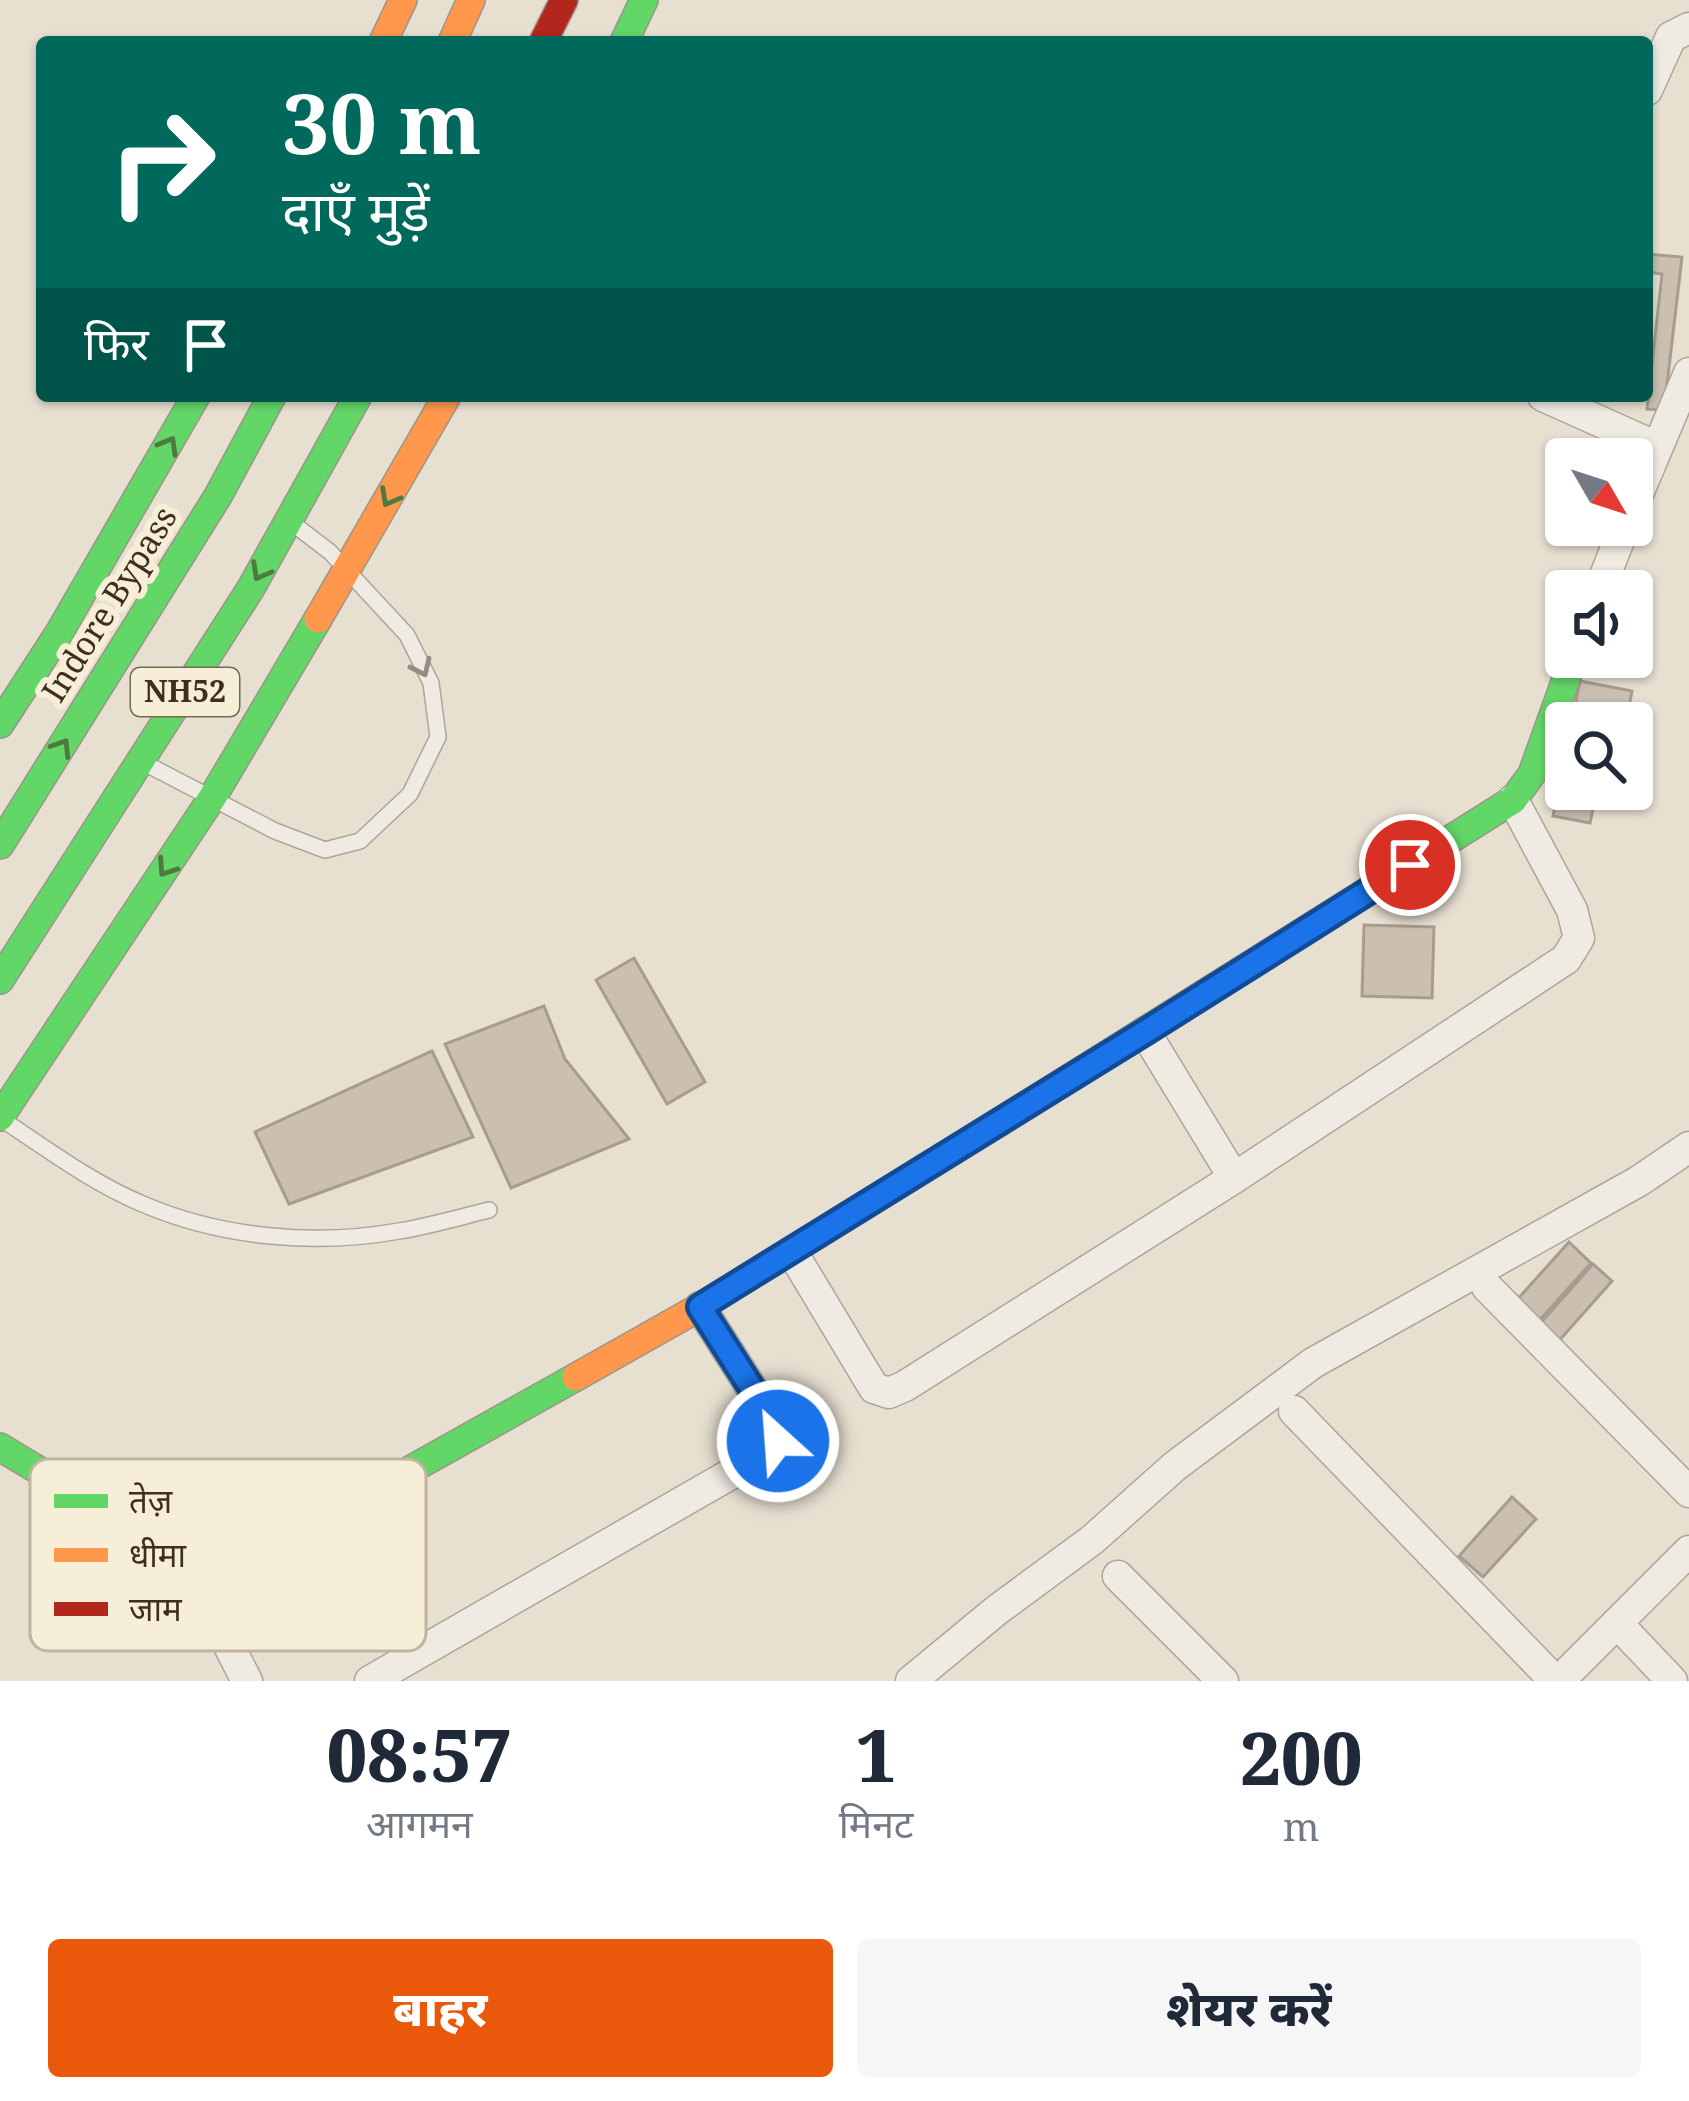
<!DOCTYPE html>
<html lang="hi">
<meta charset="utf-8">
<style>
body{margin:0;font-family:"Noto Serif","Noto Sans Devanagari",serif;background:#f6f6f7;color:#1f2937;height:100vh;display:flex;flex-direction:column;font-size:45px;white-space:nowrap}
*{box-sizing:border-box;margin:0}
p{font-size:39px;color:#747a83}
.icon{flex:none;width:66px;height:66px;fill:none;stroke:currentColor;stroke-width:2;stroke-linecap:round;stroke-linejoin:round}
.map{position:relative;height:1681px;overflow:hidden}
.drawer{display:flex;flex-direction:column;background:#fff;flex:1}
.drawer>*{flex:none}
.hud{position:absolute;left:36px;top:36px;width:1617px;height:366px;border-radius:12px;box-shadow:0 3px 9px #0004;background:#00695c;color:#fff;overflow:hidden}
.needle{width:78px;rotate:129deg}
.controls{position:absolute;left:1545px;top:438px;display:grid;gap:24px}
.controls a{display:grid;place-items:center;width:108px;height:108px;border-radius:12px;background:#fff;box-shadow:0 3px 9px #0004;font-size:60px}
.pin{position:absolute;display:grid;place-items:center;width:102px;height:102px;color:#fff;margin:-51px;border:6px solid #fff;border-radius:50%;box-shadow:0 3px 12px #0007}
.me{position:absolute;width:132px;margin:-66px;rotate:334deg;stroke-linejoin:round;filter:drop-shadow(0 0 9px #0008)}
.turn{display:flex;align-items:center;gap:42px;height:252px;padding:0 48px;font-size:54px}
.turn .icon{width:156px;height:156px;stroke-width:2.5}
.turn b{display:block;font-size:84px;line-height:102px}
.then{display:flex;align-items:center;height:114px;padding:0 48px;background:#0003;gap:24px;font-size:45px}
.eta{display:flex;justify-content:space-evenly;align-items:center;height:204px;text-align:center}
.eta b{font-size:72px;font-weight:800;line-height:84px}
.action{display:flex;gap:24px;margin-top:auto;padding:24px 48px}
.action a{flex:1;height:138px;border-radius:12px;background:#ea580c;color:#fff;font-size:48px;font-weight:800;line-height:138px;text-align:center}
.action a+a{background:#f6f6f7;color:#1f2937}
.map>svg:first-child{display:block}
.building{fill:#cbbfb2;stroke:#a89c90;stroke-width:3}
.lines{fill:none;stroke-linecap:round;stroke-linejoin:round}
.lane-casing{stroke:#ada599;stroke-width:18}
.street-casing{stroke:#ada599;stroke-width:33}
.fast-casing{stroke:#9c958a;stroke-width:30}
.slow-casing{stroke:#9c958a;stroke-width:30}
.jam-casing{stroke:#9c958a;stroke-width:30}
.lane{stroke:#efebe3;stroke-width:15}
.street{stroke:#efebe3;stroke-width:30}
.fast{stroke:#63d668;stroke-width:27}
.slow{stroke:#ff974d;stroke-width:27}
.jam{stroke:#b3261e;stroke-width:27}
.oneway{stroke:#4e7a40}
.oneway2{stroke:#968c82}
.route-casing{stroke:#114b97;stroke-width:30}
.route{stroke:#1a73e8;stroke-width:21}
.labels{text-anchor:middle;stroke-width:12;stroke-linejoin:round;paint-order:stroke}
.shield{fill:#f7eed8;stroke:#756857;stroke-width:3}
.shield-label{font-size:30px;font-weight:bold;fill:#3d2e20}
.street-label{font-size:33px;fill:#3d2e20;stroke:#f7eed8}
.key{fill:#f7eed8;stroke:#bfb4a1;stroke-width:3}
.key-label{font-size:33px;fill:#3d2e20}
</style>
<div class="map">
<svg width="1689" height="1681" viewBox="0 0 1689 1681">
<rect width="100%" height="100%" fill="#e7e0d1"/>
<g class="building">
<polygon points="1647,254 1682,257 1664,410 1647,409 1662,274 1647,272"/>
<polygon points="1580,681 1632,691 1626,723 1572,723"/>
<polygon points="1566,753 1566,789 1597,789 1590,823 1553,816"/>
<polygon points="1364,925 1434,927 1432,998 1362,996"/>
<polygon points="634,958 705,1082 667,1104 596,980"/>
<polygon points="544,1006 565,1059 629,1139 511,1188 445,1044"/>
<polygon points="432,1051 473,1137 289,1204 255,1132"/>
<polygon points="1569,1242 1591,1263 1537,1323 1515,1302"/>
<polygon points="1593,1264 1612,1281 1558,1342 1539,1325"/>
<polygon points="1512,1497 1536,1519 1483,1577 1459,1556"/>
</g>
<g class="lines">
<g class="lane-casing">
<g id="lane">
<polyline points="152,767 275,831 325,850 360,841 410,794 438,737 431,683 407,635 330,552 296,526"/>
<path d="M3,1120C48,1150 94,1184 145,1205C223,1238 317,1246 399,1231C430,1226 460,1217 489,1210"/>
</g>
</g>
<g class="street-casing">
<g id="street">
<polyline points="1647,90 1671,37 1689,28"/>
<polyline points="1543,396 1657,447"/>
<polyline points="1632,508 1689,373"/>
<polyline points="1599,591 1625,525"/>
<polyline points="1145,1032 1234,1178"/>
<polyline points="792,1252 874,1388 889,1393 905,1386 1234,1178 1566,959 1579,938 1572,910 1513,800"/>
<polyline points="1487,1287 1689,1492"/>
<polyline points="1294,1411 1555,1681"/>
<polyline points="213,1568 207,1603 247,1681"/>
<polyline points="1118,1576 1223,1681"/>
<polyline points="1617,1623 1672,1681"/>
<polyline points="370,1681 769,1452 778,1440 777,1428 700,1307"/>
<polyline points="911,1681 997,1610 1092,1540 1175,1466 1313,1363 1639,1181 1689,1147"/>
<polyline points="1559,1681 1689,1551"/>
</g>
</g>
<g class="fast-casing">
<g id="fast">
<polyline points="624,42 644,0"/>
<polyline points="0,724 59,633 196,396"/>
<polyline points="0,845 218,496 272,396"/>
<polyline points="0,980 251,588 358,396"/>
<polyline points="0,1117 212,798 318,619"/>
<polyline points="998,1123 1513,800 1532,774 1574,657"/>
<polyline points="0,1447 186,1559 213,1568 244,1563 576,1377"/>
</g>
</g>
<g class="slow-casing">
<g id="slow">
<polyline points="383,42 403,0"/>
<polyline points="452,42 471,0"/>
<polyline points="318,619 447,396"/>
<polyline points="576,1377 700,1307 998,1123"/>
</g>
</g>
<g class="jam-casing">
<polyline id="jam" points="543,42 564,0"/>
</g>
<use href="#lane" class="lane"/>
<use href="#street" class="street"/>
<use href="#fast" class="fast"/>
<use href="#slow" class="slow"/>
<use href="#jam" class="jam"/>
</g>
<defs><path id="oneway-chevron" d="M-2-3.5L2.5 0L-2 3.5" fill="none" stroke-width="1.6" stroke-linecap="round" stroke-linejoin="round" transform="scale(3)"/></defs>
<g class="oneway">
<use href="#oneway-chevron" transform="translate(169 445) rotate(-60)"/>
<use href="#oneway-chevron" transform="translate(389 498) rotate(119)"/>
<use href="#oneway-chevron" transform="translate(260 572) rotate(119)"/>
<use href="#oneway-chevron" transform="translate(62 747) rotate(-58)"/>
<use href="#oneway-chevron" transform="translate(166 868) rotate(124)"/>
</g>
<use class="oneway2" href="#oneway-chevron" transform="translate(422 668) rotate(65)"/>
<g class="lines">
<g class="route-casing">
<polyline id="route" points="778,1441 777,1428 700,1307 1145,1032 1410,865"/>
</g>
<use href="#route" class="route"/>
</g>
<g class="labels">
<rect class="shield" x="131" y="668" width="108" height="48" rx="9"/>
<g class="shield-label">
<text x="185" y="702">NH52</text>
</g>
<g class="street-label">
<text transform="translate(109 604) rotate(-58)" y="12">Indore Bypass</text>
</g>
</g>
<rect x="30" y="1459" width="396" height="192" rx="18" class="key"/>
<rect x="54" y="1494" width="54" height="14" fill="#63d668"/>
<rect x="54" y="1548" width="54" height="14" fill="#ff974d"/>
<rect x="54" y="1602" width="54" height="14" fill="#b3261e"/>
<g class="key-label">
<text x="129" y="1513">तेज़</text>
<text x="129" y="1567">धीमा</text>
<text x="129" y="1621">जाम</text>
</g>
</svg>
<div class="controls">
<a><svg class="needle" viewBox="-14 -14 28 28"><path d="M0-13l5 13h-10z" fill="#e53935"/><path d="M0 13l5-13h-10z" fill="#747a83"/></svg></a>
<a><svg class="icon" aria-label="sound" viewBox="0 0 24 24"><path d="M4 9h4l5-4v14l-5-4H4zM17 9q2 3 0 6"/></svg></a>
<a><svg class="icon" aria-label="search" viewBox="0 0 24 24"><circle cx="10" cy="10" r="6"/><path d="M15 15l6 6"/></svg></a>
</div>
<div class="pin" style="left:1410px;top:865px;background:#d93025"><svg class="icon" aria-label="arrive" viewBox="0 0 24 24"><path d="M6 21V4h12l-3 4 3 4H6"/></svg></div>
<svg class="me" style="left:778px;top:1441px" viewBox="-20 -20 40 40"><circle r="17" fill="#1a73e8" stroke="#fff" stroke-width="3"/><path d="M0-11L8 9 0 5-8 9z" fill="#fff"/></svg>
<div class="hud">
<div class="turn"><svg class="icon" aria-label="right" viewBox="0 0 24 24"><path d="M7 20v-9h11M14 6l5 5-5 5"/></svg><div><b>30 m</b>दाएँ मुड़ें</div></div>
<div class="then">फिर<svg class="icon" aria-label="arrive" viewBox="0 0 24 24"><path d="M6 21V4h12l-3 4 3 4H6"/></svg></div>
</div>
</div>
<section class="drawer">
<div class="eta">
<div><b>08:57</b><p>आगमन</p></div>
<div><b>1</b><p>मिनट</p></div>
<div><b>200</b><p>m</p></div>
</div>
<div class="action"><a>बाहर</a><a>शेयर करें</a></div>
</section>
